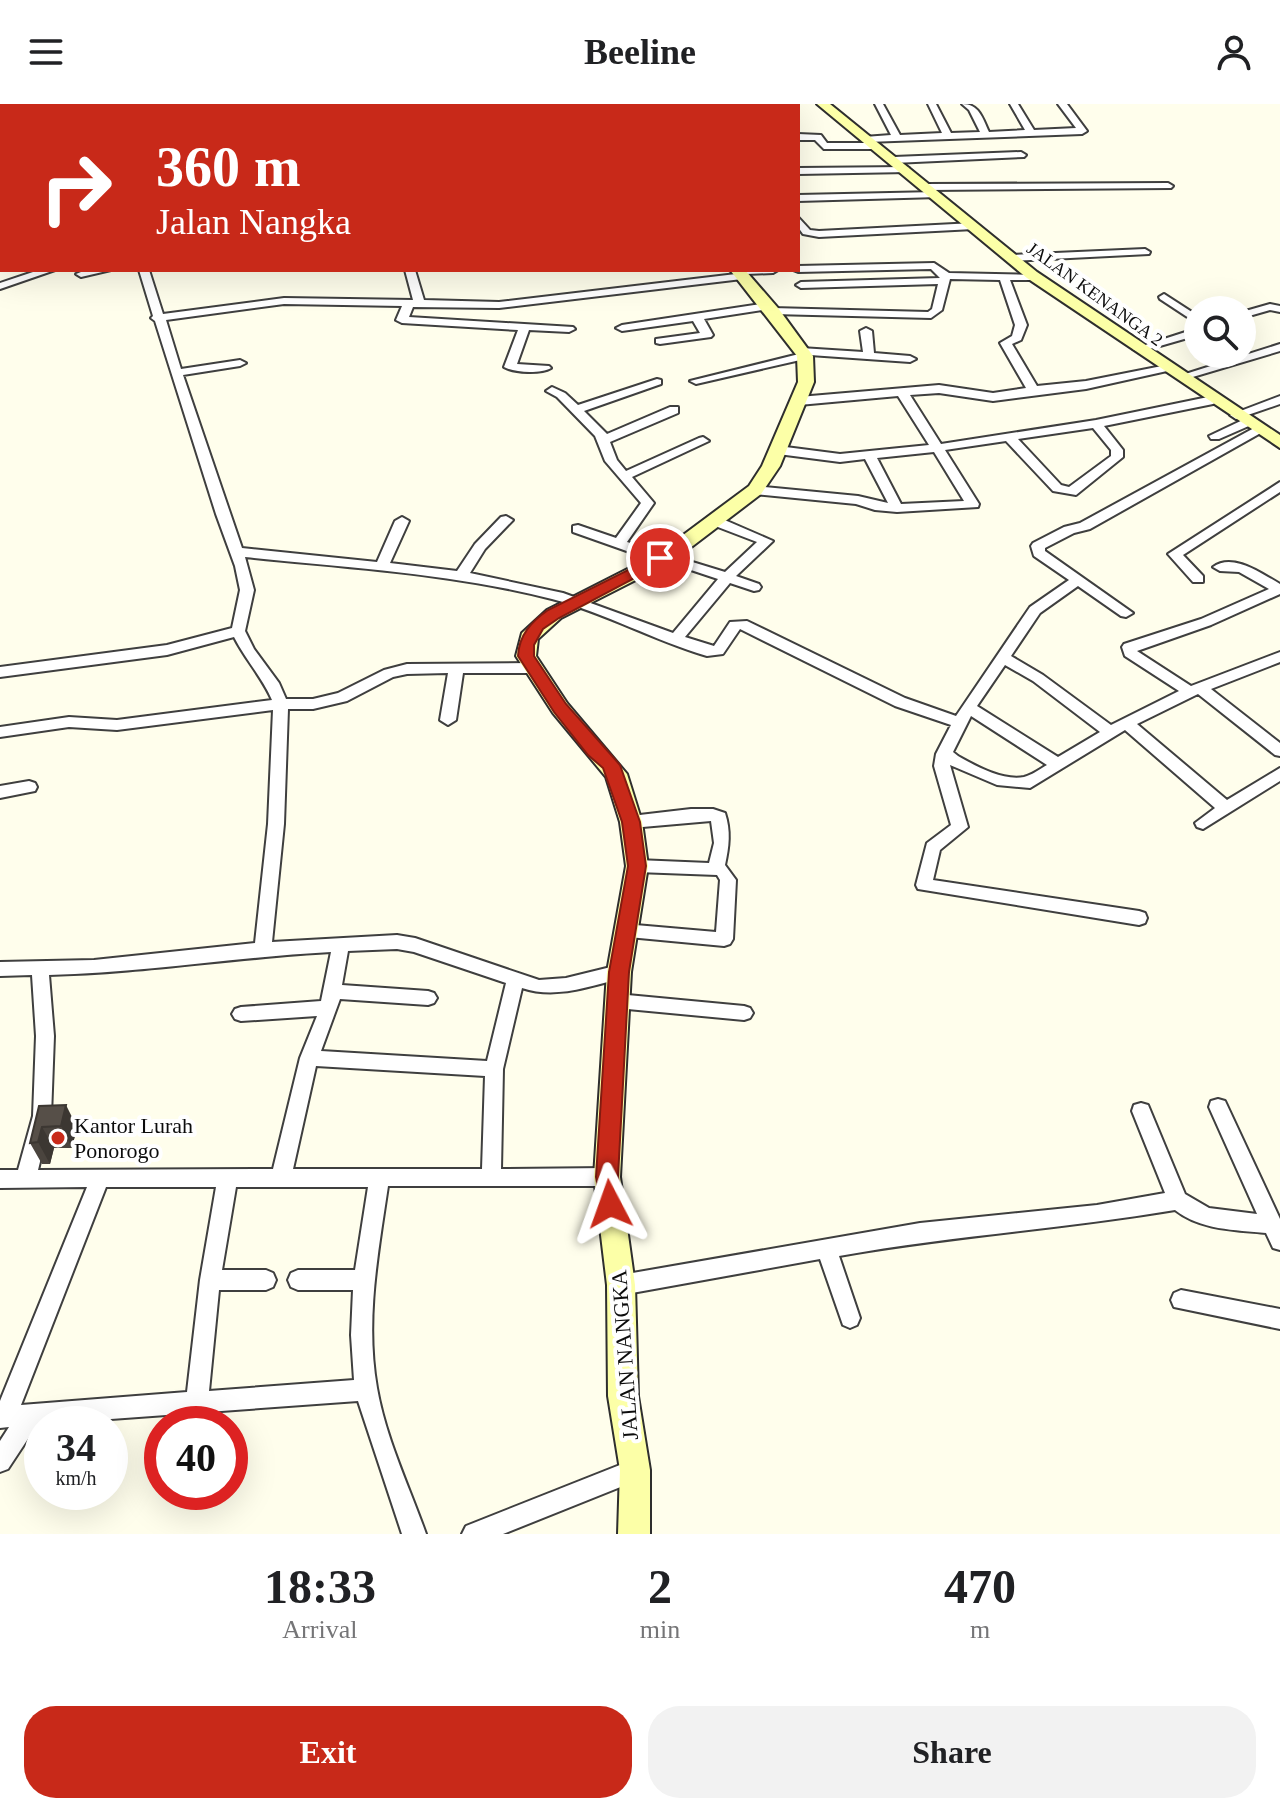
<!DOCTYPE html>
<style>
body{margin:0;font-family:"Times New Roman",serif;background:#f2f2f2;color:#202124;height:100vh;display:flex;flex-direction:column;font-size:30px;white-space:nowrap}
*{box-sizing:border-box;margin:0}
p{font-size:26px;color:#757577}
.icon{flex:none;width:44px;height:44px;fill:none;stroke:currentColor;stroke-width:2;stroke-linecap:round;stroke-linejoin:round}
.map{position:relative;height:1430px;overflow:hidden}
.details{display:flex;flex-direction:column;background:#fff;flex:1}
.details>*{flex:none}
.hud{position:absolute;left:0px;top:0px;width:800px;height:168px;box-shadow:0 8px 32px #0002;background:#c82919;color:#fff;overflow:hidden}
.tools{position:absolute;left:1184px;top:192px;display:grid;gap:16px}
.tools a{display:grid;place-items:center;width:72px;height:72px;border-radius:50%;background:#fff;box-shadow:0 8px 32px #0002;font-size:40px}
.speed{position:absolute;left:24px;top:1302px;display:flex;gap:16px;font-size:40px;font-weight:700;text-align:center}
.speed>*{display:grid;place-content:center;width:104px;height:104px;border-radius:50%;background:#fff;box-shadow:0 8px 32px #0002;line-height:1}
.speed small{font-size:20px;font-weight:400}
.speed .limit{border:12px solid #d22;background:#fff;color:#111}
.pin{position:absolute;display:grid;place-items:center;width:68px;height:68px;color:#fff;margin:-34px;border:4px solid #fff;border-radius:50%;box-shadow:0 2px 8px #0007}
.me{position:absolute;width:88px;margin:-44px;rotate:356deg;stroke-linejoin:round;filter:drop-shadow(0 0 6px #0008)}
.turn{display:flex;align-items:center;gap:28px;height:168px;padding:0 24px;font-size:36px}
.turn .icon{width:104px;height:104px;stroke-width:2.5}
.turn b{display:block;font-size:56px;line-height:68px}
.eta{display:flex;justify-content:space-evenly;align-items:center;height:136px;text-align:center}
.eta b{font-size:48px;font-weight:800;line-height:56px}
.cta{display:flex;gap:16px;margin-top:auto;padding:16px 24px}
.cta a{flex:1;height:92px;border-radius:32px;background:#c82919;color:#fff;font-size:32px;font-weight:800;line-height:92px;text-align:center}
.cta a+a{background:#f2f2f2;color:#202124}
header{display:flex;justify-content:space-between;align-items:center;height:104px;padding:0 24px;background:#fff;font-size:36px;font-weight:800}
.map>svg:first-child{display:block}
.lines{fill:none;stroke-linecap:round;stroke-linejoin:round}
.street-casing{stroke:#3f3f3f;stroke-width:4}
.secondary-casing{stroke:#2e2e2e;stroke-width:4}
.street{fill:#fff;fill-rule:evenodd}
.secondary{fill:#fcffa7;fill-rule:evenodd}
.wall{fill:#4a443e}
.shaded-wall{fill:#3c3732}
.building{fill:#564f48;stroke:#3c3732;stroke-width:2}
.route{fill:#c82919;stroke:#821b10;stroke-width:2}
.poi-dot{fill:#c82919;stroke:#fff;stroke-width:3}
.labels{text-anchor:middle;stroke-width:8;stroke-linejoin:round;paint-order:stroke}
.far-street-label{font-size:18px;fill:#0c0c0c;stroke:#fff}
.poi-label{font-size:22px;fill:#0c0c0c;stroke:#fff;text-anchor:start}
.street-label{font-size:22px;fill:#0c0c0c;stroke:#fff}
</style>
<header><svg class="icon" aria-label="menu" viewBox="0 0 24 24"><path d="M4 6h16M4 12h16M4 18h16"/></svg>Beeline<svg class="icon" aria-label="person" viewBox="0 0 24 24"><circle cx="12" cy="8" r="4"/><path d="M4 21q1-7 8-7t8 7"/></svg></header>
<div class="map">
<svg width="1280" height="1430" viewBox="0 0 1280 1430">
<rect width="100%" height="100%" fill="#fffeec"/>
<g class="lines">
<g class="street-casing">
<g id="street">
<polygon points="229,0 237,0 238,2 230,2"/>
<polygon points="329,0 342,0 343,2 330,2"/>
<path d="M875,0H883L900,31L942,29L928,0H936L951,29L980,28L969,6L962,0C979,0 982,13 989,28L1025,26L1010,0H1018L1034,26L1076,24L1058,0H1067L1087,27L1082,30L867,38L864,37V33L891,31Z"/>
<rect x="0" y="16" width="2" height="6"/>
<polygon points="798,30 821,31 827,39 876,39 881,42 876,45 824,45 815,36 798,36"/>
<polygon points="1021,48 1026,51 1024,53 894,59 889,56 894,53"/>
<polygon points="906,63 909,64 909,68 798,70 798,64"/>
<rect x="0" y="70" width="2" height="6"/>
<polygon points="1168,79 1173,82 1171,84 928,86 923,83 928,80"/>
<polygon points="936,88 939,89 939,93 798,97 798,91"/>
<rect x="0" y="90" width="2" height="6"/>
<polygon points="798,113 810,126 819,127 974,119 979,122 974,125 819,133 803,130 798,123"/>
<rect x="0" y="123" width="2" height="7"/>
<polygon points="1145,145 1150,148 1149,150 1013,157 1008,154 1013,151"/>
<path d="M934,159L949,169L1038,171L1039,173L1034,176H1010L1027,221L1021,236L1012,240L1037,282L1086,277L1167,261L1173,264L1167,267L1086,285L993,297L939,289L910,291L941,340L1096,316L1213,292L1219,296L1213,300L1104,322L1123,346V353L1076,391L1053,387L1006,337L945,346L979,400L978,403L897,408L875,406L856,400L755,390L749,386L755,382L858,392L888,399L865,355L840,358L778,350L772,346L778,342L840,350L929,341L898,292L799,301L793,297L799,293L939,281L993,289L1026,284L1000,239L1012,232L1015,221L1000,176L950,175L942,206L931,214L773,210L769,209V205L704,215L713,231L711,233L660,240L656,239V235L700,229L693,217L622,227L616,224L622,221L768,199L772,200V204L928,208L932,205L938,180L801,184L796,181L801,178L940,174L931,165L798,168L793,166H798V162ZM1093,324L1111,346V352L1069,383L1061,381L1018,335ZM934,348L964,397L901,400L877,354Z"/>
<polygon points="39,166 55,166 0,185 0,179"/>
<polygon points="86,166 111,166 81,173 76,170"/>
<path d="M139,166H149L163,210L284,194L413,196L405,166H415L424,196L499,198L736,170L733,166H778L773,169L746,170V174L742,175L499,204L413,203L409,213L573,223L575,225L569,228L529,226L517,260L549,262L551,264C541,270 514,269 504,263L518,226L402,219L396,216L402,202L284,200L166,216L181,265L240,256L246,259L240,262L183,271L242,444L377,458L395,417L402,413L409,417L390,459L457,467L475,440L501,413L506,412L513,416L485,445L470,469L563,489L673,529L718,475L664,457H655L573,428V422L578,421L616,434L641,399L605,357L595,332L557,293L546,287L552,283L565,289L578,301L657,275L661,276V280L584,307L607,330L670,303H678V309L610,338L617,356L626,367L699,334L703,333L709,337L632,373L654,399L627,438L725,468L757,438L710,420V414H720L773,437L736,472L759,480L761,483L759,486L754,487L730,479L685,533L714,542L730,518L747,517L905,594L956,612L1030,503L1069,476L1034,452L1031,442L1033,439L1064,423L1080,419L1256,323H1264L1266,326L1090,425L1074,429L1045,444V447L1133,509L1126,513L1121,512L1078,482L1040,509L1011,552L1043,571L1111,621L1179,587L1125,552L1122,543L1124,540L1201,515L1269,485L1239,468L1220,467L1213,463C1233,448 1262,470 1280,480V490L1211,521L1137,547L1191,582L1280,548V558L1211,585L1280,639V652L1275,651L1198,590L1137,620L1227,696L1280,664V677L1203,725L1197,723L1195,719L1215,704L1125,626L1030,684L997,681L950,661L968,723L940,746L933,776L1139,807L1145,809L1147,814L1145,819L1139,821L918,785L916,781L927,739L951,721L934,662L936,650L951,621L895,602L740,525L723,550L707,552C655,537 606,509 552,495C451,469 349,464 245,453L254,486L245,527L254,545L279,579L286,595H313L338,589L384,566L407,560L532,559L539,564L532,569H463L456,616L448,621L440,616L448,569L407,570L393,573L347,597L313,605H288L284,720L272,838L397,831L415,834L539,876L566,874L619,861L625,863L628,868L625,873L619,875C587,883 555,895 522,884L503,965L501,1065L607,1064L614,1067L617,1073L614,1079L607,1082H388C378,1149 365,1217 377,1284C386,1335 409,1382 426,1430H402L358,1297L42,1320L37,1321L8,1365L0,1368V1337L9,1323L0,1324V1297L87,1083L0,1084V1066H18L33,1012L36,932L32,871L0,872V858L94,856L255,839L268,720L273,606L117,626L69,623L0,633V623L69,613L117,616L272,596C262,573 245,555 234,533L167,551L0,573V563L167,541L232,524L240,486L235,462L216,410L155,217L151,214L153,212ZM1005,561L1033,577L1100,628L1058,653L977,602ZM971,612L1047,661C1040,665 1032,671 1024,673C1002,677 976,662 958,652L953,648ZM397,845L414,848L506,879L487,957L321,947L340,895L428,901L434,899L437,894L434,889L428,887L342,881L348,847ZM331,848L321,897L241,903L235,905L232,910L235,915L241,917L317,912L300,954L273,1065L38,1066L51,1012L54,932L49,871C143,869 237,853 331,848ZM316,962L485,972L482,1065H293ZM106,1083H216L200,1176L187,1288L21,1301ZM236,1083H368L355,1166H298L291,1169L288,1176L291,1183L298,1186H353L351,1231L354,1276L209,1287L219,1186H266L273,1183L276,1176L273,1169L266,1166H222Z"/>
<polygon points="1164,190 1198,212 1198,220 1160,195 1159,193"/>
<polygon points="1270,200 1280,202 1280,208 1270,206 1242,214 1242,208"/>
<polygon points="866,224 872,227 874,249 910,252 916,255 910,258 810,251 809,254 696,280 690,277 799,250 795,247 801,244 863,248 860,227"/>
<polygon points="1198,224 1198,231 1139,248 1133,245"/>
<polygon points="1280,240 1280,247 1186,275 1176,273"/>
<polygon points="1280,292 1280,300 1236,315 1230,311"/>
<polygon points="1247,314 1251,315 1251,321 1219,335 1211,335 1209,332"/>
<polygon points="1280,378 1280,388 1183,451 1203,472 1203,478 1193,478 1168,450"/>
<polygon points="29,677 35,679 37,683 35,687 0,694 0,682"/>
<path d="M691,705H713L725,709C731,727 729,743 725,761L736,776L733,835L730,840L724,842L618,832L615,827L618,822L624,820L716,828L720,776L717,771L637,768L631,766L629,762L631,758L637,756L709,759L714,739L711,717L631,724L623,718L631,712Z"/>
<polygon points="617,890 744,902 750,904 753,909 750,914 744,916 617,904 611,902 608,897 611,892"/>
<path d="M1218,995L1225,997L1280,1115V1146L1273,1144L1266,1129C1235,1126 1200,1126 1175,1106C1063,1125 950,1132 839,1152L860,1214L857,1221L850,1224L843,1221L820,1155L621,1191L614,1188L611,1181L614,1174L621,1171L920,1119L1097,1101L1165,1089L1132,1007L1134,1001L1141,999L1148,1001L1185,1090L1209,1104L1257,1110L1209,1003L1211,997Z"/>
<polygon points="1181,1186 1280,1205 1280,1225 1174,1203 1171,1196 1174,1189"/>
<polygon points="635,1355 643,1358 646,1366 643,1374 503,1430 462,1430 466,1422"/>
</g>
</g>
<g class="secondary-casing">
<g id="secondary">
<polygon points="612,0 624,0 625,2 613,2"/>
<polygon points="817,0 830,0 1037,168 1280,331 1280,344 1027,174"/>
<polygon points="730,166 745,166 778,204 813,252 814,278 780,362 761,390 673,457 561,514 538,535 536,552 567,599 627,670 642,718 648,762 631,868 620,1073 635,1181 638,1292 650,1366 650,1430 618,1430 620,1366 608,1292 607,1181 594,1073 607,868 626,762 620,718 606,673 553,609 516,552 522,529 547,506 659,449 749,382 762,362 798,278 797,252"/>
</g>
</g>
<use href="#street" class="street"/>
<use href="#secondary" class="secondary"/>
</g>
<polygon class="wall" points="39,1002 77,1023 72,1044 54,1044 50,1060 42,1060 30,1039"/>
<g class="shaded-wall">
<polygon points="66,1001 77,1023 72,1044 61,1022"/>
<polygon points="42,1023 54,1044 50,1060 38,1038"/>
</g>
<polygon class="building" points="66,1001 61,1022 42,1023 38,1038 30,1039 39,1002"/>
<path class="route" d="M660,450L665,451V458L559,514L543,525L534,541V552L566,600L620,661L640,718L646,762L629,868L618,1073L621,1100L618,1107L610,1110L602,1107L596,1073L609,868L628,762L622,718L603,664L588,651L554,608L518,552C519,531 531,518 548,506Z"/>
<circle class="poi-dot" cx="58" cy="1034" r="8"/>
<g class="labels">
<g class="far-street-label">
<text transform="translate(1095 190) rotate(36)" y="6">JALAN KENANGA 2</text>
</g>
<g class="poi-label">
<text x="74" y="1029">Kantor Lurah<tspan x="74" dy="25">Ponorogo</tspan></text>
</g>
<g class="street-label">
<text transform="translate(624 1251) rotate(-94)" y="8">JALAN NANGKA</text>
</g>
</g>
</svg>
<div class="tools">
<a><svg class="icon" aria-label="search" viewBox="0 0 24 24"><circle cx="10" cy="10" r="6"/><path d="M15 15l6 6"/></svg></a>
</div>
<div class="speed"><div>34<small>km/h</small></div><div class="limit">40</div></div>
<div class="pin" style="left:660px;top:454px;background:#d93025"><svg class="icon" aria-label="arrive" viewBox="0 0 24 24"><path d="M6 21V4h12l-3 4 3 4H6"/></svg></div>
<svg class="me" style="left:610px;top:1100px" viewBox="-20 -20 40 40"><path d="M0-17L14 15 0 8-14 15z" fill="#c82919" stroke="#fff" stroke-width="4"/></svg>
<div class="hud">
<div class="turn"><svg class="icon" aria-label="right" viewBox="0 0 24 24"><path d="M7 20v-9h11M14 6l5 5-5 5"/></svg><div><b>360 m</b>Jalan Nangka</div></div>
</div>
</div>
<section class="details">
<div class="eta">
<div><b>18:33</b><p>Arrival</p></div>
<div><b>2</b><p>min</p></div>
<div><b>470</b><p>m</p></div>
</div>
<div class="cta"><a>Exit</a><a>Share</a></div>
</section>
